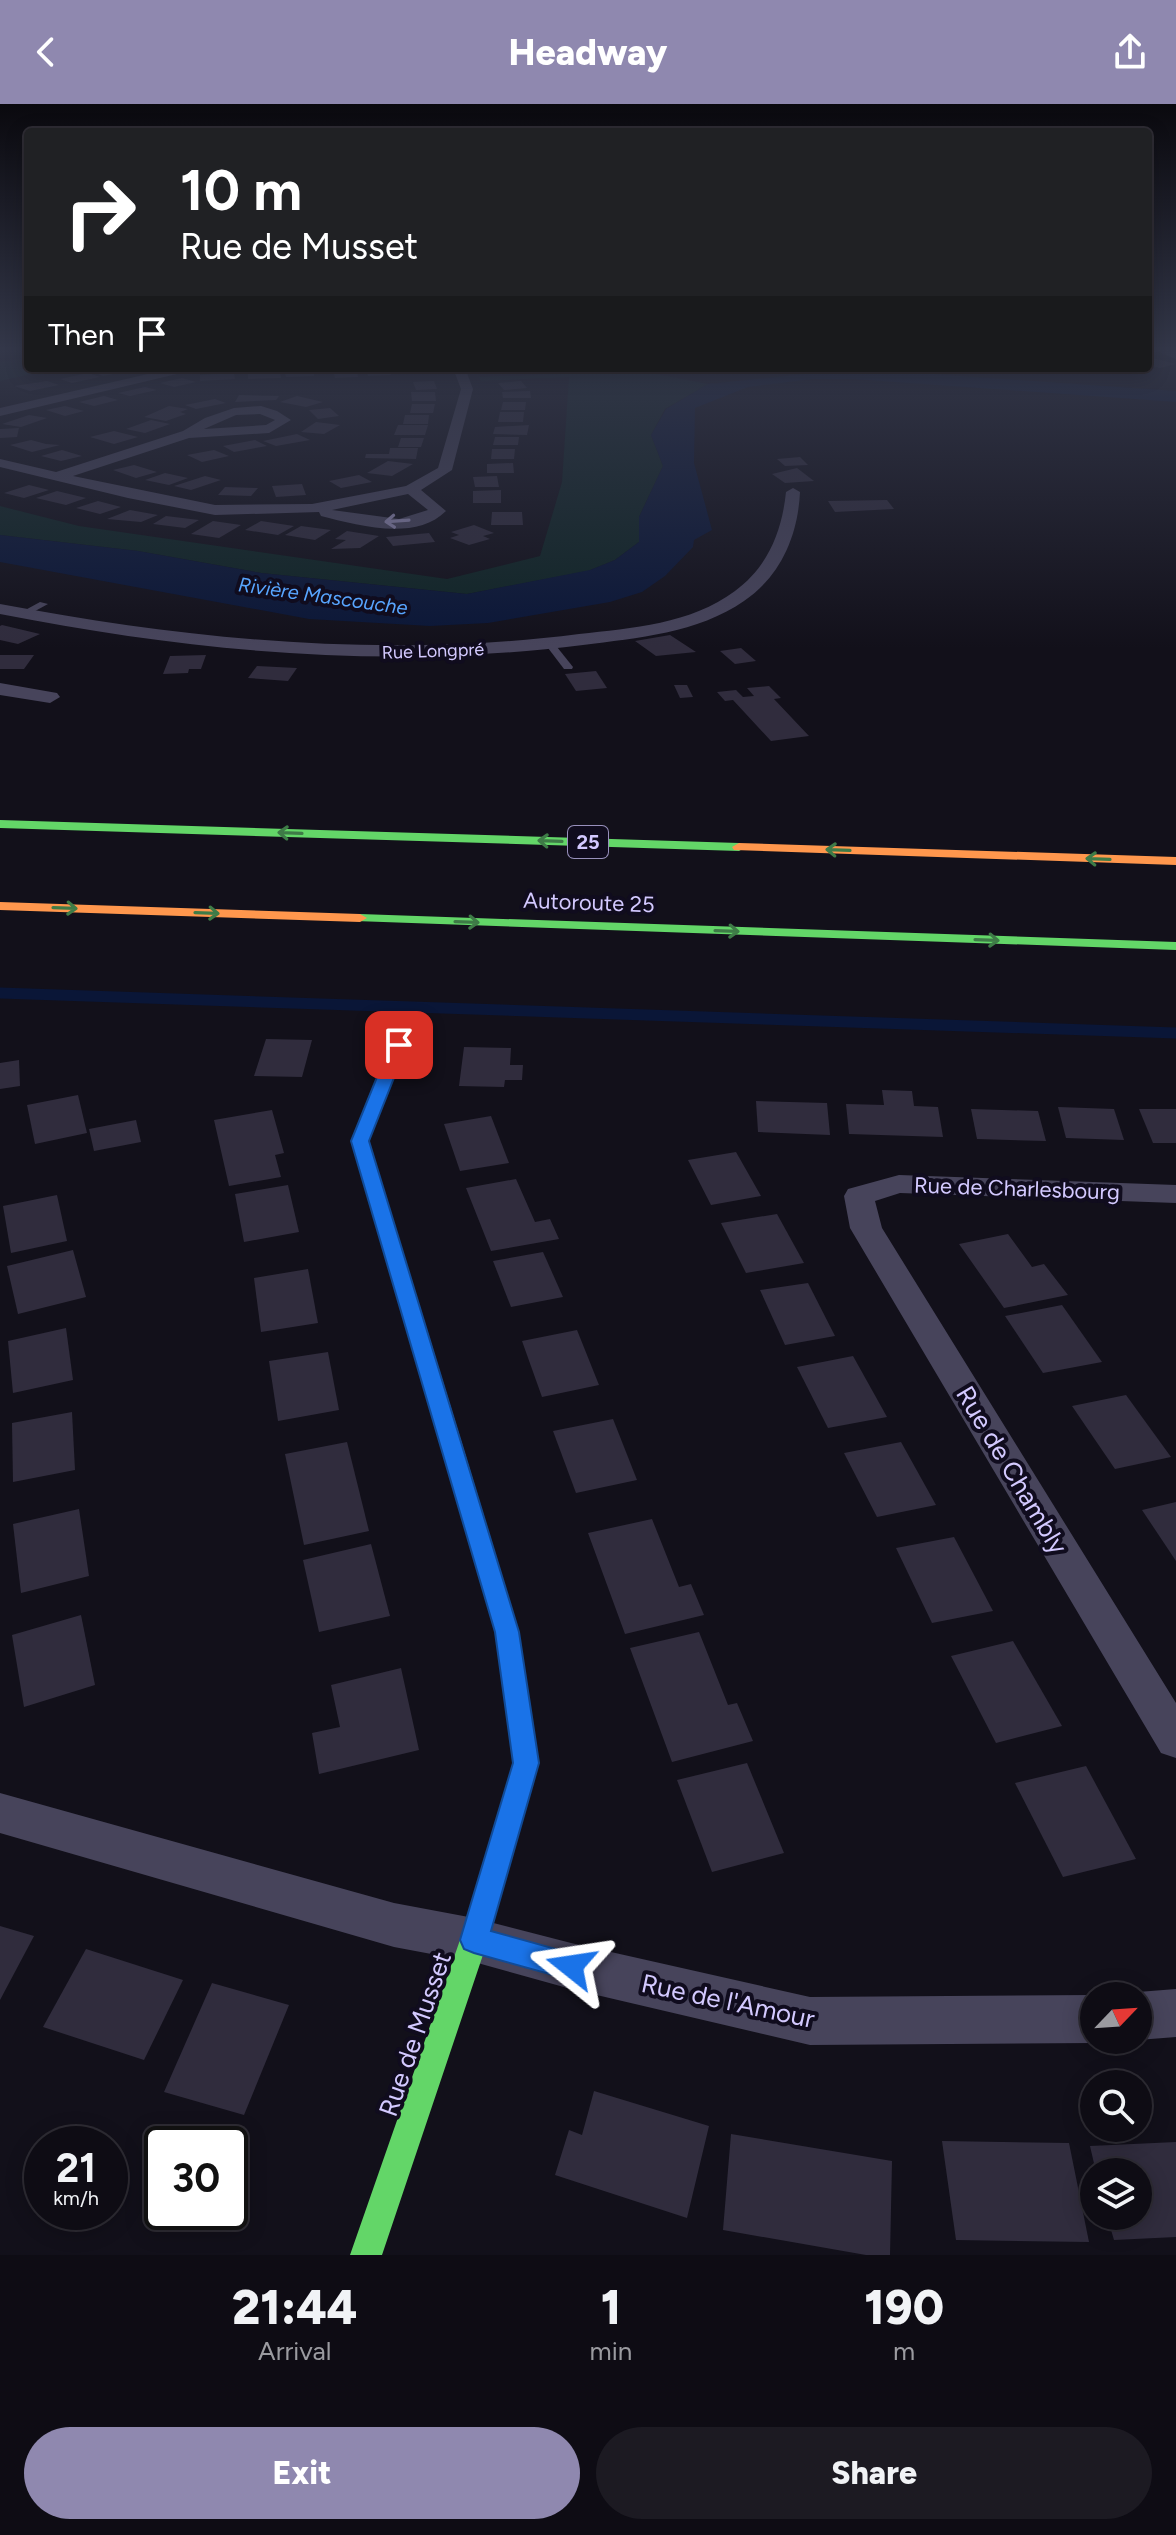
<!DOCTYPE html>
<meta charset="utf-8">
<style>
body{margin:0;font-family:Figtree,sans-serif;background:#1c1a22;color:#f1f3f6;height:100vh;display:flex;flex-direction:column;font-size:30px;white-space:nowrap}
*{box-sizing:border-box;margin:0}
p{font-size:26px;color:#9b9ba0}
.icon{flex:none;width:44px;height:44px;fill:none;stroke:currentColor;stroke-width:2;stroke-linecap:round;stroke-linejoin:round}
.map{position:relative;height:2151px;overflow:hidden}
.drawer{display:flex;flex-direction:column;background:#0e0c14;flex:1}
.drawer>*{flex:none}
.top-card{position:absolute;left:24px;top:24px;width:1128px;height:244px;border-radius:8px;box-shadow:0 4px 20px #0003,0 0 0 2px #2e2c34;background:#202124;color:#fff;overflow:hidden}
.needle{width:52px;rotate:65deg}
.controls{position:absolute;left:1080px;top:1878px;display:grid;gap:16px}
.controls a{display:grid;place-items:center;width:72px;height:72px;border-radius:50%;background:#0e0c14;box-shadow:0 4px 20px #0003,0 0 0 2px #2e2c34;font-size:40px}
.speed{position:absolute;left:24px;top:2022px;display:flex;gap:16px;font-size:40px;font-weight:700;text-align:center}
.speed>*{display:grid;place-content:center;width:104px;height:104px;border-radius:50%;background:#0e0c14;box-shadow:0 4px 20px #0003,0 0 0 2px #2e2c34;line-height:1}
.speed small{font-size:20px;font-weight:400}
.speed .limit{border:4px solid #111;border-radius:12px;background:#fff;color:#111}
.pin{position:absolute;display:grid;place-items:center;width:68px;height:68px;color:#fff;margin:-34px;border-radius:16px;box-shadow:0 4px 12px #0006}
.me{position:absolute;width:88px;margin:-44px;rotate:285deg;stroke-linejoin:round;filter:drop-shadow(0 0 6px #0008)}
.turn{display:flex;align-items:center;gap:28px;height:168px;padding:0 24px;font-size:36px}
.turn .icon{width:104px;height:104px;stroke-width:2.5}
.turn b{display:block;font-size:56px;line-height:68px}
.then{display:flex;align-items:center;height:76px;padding:0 24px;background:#0003;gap:16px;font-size:30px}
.eta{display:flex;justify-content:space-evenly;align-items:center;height:136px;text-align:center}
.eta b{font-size:48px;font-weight:800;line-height:56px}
.button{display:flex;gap:16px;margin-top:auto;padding:16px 24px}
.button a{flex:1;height:92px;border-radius:48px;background:#8f88af;color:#fff;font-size:32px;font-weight:800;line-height:92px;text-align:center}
.button a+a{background:#1c1a22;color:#f1f3f6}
header{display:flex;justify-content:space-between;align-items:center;height:104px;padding:0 24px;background:#8f88af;color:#fff;font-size:36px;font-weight:800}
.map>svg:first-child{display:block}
.green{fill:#0f2425}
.water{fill:#0a1637}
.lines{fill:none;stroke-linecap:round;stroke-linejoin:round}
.stream{stroke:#0a1637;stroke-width:11}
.building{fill:#302c3d}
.lane{fill:#47445b;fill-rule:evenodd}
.street{fill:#47445b;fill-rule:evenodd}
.fast{fill:#63d668;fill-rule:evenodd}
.slow{fill:#ff974d;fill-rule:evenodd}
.oneway{stroke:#8d86ad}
.oneway2{stroke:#3e7b47}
.route{fill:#1a73e8;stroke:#114b97;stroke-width:2}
.labels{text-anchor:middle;stroke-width:8;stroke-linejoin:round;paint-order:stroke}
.far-street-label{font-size:18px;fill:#d3c9ff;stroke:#100c1e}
.far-water-label{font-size:20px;font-style:italic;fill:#58a5fe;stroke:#100c1e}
.shield{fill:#100c1e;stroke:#9890bc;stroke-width:2}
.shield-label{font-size:20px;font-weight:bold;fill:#d3c9ff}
.street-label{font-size:22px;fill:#d3c9ff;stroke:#100c1e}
.near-street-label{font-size:26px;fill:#d3c9ff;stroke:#100c1e}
</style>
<header><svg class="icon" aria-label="back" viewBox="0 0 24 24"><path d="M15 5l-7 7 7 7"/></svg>Headway<svg class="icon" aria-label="share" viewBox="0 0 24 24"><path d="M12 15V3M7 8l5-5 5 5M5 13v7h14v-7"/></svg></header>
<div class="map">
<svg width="1176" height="2151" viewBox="0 0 1176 2151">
<rect width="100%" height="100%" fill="#12101a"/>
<g class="green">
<polygon points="28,254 28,264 58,264 0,277 0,258"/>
<polygon points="641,267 708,280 665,305 651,331 663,362 639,413 639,438 615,456 588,467 467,490 261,469 138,447 0,431 0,402 79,422 447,475 540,452 562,378 569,273 481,277 479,273"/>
</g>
<polygon class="water" points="814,269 918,269 1176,287 1176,298 853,275 813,275 748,283 695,304 694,359 712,426 694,436 693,443 665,472 642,488 610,498 488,519 430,522 309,515 0,458 0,431 138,447 261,469 467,490 590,466 615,456 639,438 639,413 663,362 651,331 666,305 708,280"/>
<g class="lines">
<polyline class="stream" points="0,889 1176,929"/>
</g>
<g class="building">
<polygon points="1148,253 1176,260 1160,264 1148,261"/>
<polygon points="111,264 128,267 103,272 92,267"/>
<polygon points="366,264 388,264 391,271 368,272"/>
<polygon points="356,265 358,273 335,274 333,266"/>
<polygon points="313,266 314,272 286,273 285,267"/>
<polygon points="280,268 281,274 248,275 248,269"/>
<polygon points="88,269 100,273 72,279 60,275"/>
<polygon points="234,269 235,275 200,277 200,271"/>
<polygon points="182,274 196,278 174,283 160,279"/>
<polygon points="47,277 59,281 30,287 14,282"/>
<polygon points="434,277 437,285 416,286 413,278"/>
<polygon points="521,277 527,284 504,286 498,279"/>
<polygon points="145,283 157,286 130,292 118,289"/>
<polygon points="530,287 531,294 503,294 502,288"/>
<polygon points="411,288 435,288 436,297 412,297"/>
<polygon points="239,291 279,292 276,296 235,298"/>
<polygon points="104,292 118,296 94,302 79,298"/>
<polygon points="297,292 323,298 306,303 280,298"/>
<polygon points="215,295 226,299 196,305 185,301"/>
<polygon points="503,298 526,298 525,306 501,306"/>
<polygon points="412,300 435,300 433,309 410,309"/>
<polygon points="65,302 84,307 65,312 46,306"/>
<polygon points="169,302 188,305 180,308 186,310 166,317 144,313"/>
<polygon points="330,304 339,312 318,315 309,306"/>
<polygon points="500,308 524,308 523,318 498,318"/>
<polygon points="29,311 47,314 21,323 2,320"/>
<polygon points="405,311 429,311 428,320 403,320"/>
<polygon points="151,316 170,320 145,329 126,325"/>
<polygon points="316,318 340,321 324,330 301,328"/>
<polygon points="398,321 428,321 425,331 394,331"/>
<polygon points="529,321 527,331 493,330 495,323"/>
<polygon points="19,324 17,333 0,334 0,325"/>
<polygon points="114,327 138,333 114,340 90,333"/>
<polygon points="297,330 310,336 276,342 263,337"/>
<polygon points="495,333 519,333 518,341 493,341"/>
<polygon points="401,334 424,334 421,343 398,343"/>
<polygon points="31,336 46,340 60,341 32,348 10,341"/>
<polygon points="255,336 267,342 234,348 223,342"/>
<polygon points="390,344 418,344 416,355 365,354 366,350 389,350"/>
<polygon points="492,345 515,345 514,355 491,355"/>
<polygon points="62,346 82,352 61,357 41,352"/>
<polygon points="214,346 229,352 202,358 187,351"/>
<polygon points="800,353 808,361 785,362 777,355"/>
<polygon points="388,357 413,360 392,372 367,369"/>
<polygon points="513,359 514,369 487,369 487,360"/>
<polygon points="134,361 157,368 136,374 113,366"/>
<polygon points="797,364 814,377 785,379 772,370"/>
<polygon points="165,369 188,374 169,381 145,376"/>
<polygon points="359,371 372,378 341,384 329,377"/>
<polygon points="205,372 221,376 191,386 174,382"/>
<polygon points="497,372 499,383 475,383 473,373"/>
<polygon points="302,380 306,391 276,393 272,382"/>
<polygon points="29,381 49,386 24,394 4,389"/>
<polygon points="225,383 258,384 251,392 218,391"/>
<polygon points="501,386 501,399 473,399 473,387"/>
<polygon points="57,387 86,394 66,401 36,394"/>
<polygon points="887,396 894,405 835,408 828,397"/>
<polygon points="98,397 121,403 100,410 76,404"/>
<polygon points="130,406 158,411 141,418 107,415"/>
<polygon points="492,408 522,408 523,421 491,421"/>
<polygon points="166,412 199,416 185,424 153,420"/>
<polygon points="213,417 241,421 219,434 191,430"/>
<polygon points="261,417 294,422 278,431 245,426"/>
<polygon points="474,421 494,429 483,432 490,435 469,441 450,434 459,431 451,428"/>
<polygon points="301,422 331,426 315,436 285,431"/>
<polygon points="347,427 379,432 360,444 331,445 346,436 335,435"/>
<polygon points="429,429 435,438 393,442 386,433"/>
<polygon points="0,522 2,521 40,530 18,540 0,536"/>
<polygon points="670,531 696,548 656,552 635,537"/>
<polygon points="741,544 756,557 735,560 720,547"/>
<polygon points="0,551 34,551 24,565 0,565"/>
<polygon points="206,551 201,565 189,565 188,569 163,570 170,552"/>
<polygon points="257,562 297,564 288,577 248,574"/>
<polygon points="596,567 607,584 576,587 565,570"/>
<polygon points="674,581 687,581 693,593 680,594"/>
<polygon points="769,582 781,594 774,595 809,632 771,637 733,596 725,597 717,588 736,586 743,593 754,592 747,584"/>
<polygon points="266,935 312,936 302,973 254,972"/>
<polygon points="464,943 511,944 510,961 523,961 522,976 505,976 504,983 459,982"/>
<polygon points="19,956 20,982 0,985 0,959"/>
<polygon points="882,986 912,987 914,1002 938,1003 943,1033 849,1030 846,1000 884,1001"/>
<polygon points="78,991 87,1029 35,1040 27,1001"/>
<polygon points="756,997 827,999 830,1031 758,1028"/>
<polygon points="1058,1003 1114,1005 1124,1036 1066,1034"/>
<polygon points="971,1005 1038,1007 1046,1037 977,1035"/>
<polygon points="1139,1005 1176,1005 1176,1039 1153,1039"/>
<polygon points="272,1006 284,1049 275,1051 281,1073 229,1082 214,1016"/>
<polygon points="491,1012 509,1059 460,1067 444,1020"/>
<polygon points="136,1016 141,1038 94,1047 89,1025"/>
<polygon points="736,1048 761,1092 711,1101 688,1056"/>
<polygon points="516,1075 535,1118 550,1115 559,1135 491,1147 466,1084"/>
<polygon points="288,1081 299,1128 244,1138 235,1090"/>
<polygon points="57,1091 67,1137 11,1149 3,1102"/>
<polygon points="777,1110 804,1159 746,1169 721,1119"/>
<polygon points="1008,1130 1032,1163 1044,1160 1068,1191 1004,1204 959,1140"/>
<polygon points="73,1146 86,1193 18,1210 7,1162"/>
<polygon points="543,1148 563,1193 511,1203 493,1157"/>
<polygon points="308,1165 318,1219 261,1228 254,1174"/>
<polygon points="808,1179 835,1232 785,1241 760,1186"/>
<polygon points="1062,1201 1102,1258 1043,1269 1005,1212"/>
<polygon points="66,1224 73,1276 13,1289 8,1237"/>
<polygon points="577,1226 599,1281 542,1293 522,1237"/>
<polygon points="328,1248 339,1306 278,1317 269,1257"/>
<polygon points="853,1252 887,1313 828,1324 797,1263"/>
<polygon points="1126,1291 1171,1353 1115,1365 1072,1302"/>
<polygon points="72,1308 75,1366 13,1378 12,1319"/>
<polygon points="613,1315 637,1376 576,1389 553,1327"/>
<polygon points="347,1338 369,1427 304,1441 285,1350"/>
<polygon points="901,1338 936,1401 877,1413 844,1349"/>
<polygon points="1176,1398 1176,1457 1142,1406"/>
<polygon points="79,1405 89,1472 21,1489 13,1420"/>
<polygon points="652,1415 679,1483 691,1480 704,1511 625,1530 588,1429"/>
<polygon points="954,1433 993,1507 932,1519 896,1444"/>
<polygon points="371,1440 390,1512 319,1528 303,1456"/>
<polygon points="81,1511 95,1581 24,1603 12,1531"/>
<polygon points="699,1528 728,1601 737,1599 753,1637 672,1658 630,1544"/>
<polygon points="1013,1537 1062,1622 996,1639 951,1552"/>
<polygon points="401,1564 419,1646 319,1670 312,1629 340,1623 331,1581"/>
<polygon points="747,1659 784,1749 712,1768 677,1676"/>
<polygon points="1086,1662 1136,1755 1063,1773 1015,1679"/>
<polygon points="0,1822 34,1832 0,1896"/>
<polygon points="86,1845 183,1876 144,1956 43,1923"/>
<polygon points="212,1879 289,1901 244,2011 164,1988"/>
<polygon points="594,1987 709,2022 687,2114 555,2071 569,2026 582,2031"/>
<polygon points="731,2030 892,2057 890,2151 866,2151 723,2126"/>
<polygon points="942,2037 1069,2039 1089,2138 956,2136"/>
<polygon points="1176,2038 1176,2133 1114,2136 1107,2112 1138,2112 1138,2068 1096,2068 1090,2042"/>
</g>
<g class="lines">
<g class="lane">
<polygon points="40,498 48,500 26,512 18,510"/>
<polygon points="547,538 553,538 573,563 572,565 564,565 545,540"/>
</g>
<g class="street">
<polygon points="1150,243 1176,247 1176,255 1152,245"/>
<polygon points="174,264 202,264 0,312 0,304"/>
<path d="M453,264H465L473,285L452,366L421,386L446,407C415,438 357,421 321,412L319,408L215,411L128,394L0,363V355L56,368L183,327L205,314L234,304L261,302L277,307L291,316L269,329L189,334L73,372L215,401L312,400L406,382L438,364L461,285ZM260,310L275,316L266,321L204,325L236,311ZM408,390L428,406L399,415L332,406Z"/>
<path d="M793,384L800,388C798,431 781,472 744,497C698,529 637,534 583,541C386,566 194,548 0,510V500C192,536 384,555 579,530C632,524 691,520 735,487C768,463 782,427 786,388Z"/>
<polygon points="0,579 57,589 60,593 50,599 0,591"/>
<polygon points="899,1071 1176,1081 1176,1099 900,1089 875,1097 882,1124 1176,1599 1176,1654 1161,1649 850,1124 844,1092 848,1085"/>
<polygon points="0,1689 394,1799 474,1814 571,1839 810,1893 1094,1891 1097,1892 1094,1892 1094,1936 1102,1936 1094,1939 810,1941 571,1885 474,1858 394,1843 0,1729"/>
<polygon points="1176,1885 1176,1933 1138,1936 1138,1892 1128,1892 1138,1888"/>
</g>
<g class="fast">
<polygon points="0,716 739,739 746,743 739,747 0,724"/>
<polygon points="360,810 1176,838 1176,846 355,817 353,814"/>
<polygon points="455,1345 463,1347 466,1353 519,1528 539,1659 488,1836 382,2151 350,2151 460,1836 513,1659 495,1528 444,1353 447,1347"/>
</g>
<g class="slow">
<polygon points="739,739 1176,753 1176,761 734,746 732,743"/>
<polygon points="0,798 360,810 367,814 360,818 0,806"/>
<polygon points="399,936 407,941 369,1037 466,1353 463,1359 455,1361 447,1359 444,1353 351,1037 391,941"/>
</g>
</g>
<defs><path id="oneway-shaft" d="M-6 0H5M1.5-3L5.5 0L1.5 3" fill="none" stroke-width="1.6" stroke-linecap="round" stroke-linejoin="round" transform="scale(2)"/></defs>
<use class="oneway" href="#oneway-shaft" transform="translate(397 417) rotate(176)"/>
<g class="oneway2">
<use href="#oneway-shaft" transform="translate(290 729) rotate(-178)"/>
<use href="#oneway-shaft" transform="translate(550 737) rotate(-178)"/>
<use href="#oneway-shaft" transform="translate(838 746) rotate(-178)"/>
<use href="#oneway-shaft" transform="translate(1098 755) rotate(-178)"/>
<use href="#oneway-shaft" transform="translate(65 804) rotate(2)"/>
<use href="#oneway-shaft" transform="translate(207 809) rotate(2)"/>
<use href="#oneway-shaft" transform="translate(467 818) rotate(2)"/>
<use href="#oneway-shaft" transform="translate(727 827) rotate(2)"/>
<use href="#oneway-shaft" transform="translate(987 836) rotate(2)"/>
</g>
<linearGradient id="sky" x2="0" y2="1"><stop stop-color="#0a090e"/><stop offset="0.45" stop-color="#333749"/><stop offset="1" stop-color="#333749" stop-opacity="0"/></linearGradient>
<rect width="1176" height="544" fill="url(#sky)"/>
<polygon class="route" points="399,936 407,941 369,1037 519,1528 539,1659 491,1827 581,1852 585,1862 581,1872 571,1876 474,1849 464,1845 460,1836 513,1659 495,1528 351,1037 390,941"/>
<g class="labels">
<g class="far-street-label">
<text transform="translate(433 547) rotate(-2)" y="6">Rue Longpré</text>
</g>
<g class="far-water-label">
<text transform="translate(323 492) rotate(8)" y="7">Rivière Mascouche</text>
</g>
<rect class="shield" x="568" y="722" width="40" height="32" rx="6"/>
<g class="shield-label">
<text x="588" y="745">25</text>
</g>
<g class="street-label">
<text transform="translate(589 798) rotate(2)" y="8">Autoroute 25</text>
<text transform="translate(1017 1084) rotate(2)" y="8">Rue de Charlesbourg</text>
</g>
<g class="near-street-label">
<text transform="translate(1012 1366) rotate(59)" y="9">Rue de Chambly</text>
<text transform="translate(728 1897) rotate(12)" y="9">Rue de l'Amour</text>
<text transform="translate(415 1930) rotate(-71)" y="9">Rue de Musset</text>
</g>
</g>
</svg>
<div class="controls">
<a><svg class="needle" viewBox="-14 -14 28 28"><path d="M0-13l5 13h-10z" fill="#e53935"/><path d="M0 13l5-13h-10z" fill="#9b9ba0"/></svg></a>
<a><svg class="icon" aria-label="search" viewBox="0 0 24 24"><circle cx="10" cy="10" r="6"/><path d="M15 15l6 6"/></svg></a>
<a><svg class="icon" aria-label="layers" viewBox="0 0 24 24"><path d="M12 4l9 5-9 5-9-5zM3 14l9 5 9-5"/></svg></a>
</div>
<div class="speed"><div>21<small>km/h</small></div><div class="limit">30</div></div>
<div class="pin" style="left:399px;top:941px;background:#d93025"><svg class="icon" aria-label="arrive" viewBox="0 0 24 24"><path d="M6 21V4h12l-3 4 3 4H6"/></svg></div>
<svg class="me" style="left:571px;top:1862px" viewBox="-20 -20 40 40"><path d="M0-17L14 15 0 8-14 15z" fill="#1a73e8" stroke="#fff" stroke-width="4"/></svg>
<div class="top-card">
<div class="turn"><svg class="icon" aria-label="right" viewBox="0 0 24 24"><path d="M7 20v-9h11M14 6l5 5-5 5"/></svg><div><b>10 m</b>Rue de Musset</div></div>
<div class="then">Then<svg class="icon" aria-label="arrive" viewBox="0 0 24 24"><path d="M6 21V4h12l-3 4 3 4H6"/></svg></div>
</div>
</div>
<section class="drawer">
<div class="eta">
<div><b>21:44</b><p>Arrival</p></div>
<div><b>1</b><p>min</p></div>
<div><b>190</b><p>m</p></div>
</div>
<div class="button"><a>Exit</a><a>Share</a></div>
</section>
